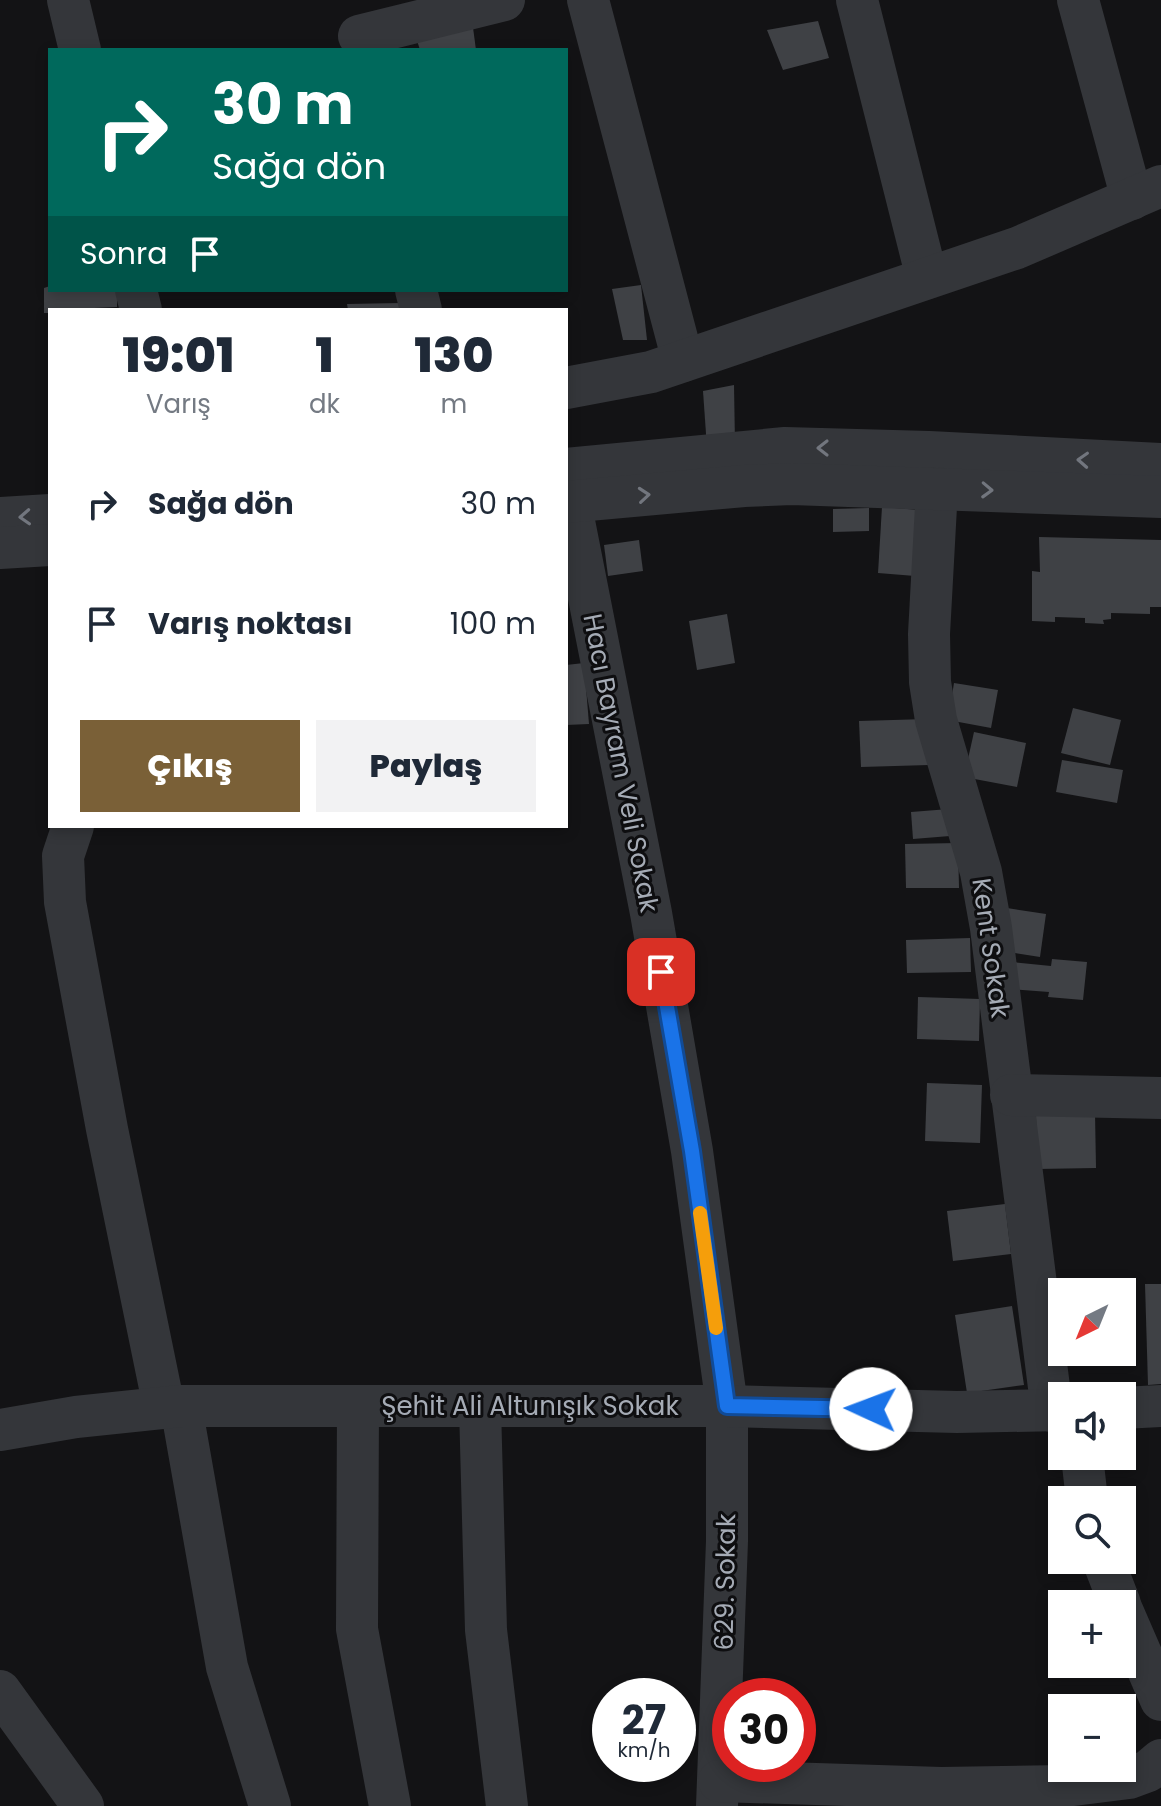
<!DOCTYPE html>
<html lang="tr">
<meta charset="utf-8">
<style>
body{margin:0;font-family:Poppins,sans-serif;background:#f2f2f3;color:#1f2937;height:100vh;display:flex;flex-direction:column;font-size:30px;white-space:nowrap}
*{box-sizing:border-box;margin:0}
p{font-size:26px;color:#747a83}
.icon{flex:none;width:44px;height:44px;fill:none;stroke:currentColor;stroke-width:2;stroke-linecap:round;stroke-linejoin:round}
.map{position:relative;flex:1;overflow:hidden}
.sheet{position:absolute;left:48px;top:308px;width:520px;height:520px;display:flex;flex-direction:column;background:#fff;border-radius:0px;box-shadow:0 4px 12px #0003}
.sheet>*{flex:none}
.banner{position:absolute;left:48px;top:48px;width:520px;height:244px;border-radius:0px;box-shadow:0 4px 12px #0003;background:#00695c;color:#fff;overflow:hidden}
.needle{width:52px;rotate:223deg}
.tools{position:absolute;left:1048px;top:1278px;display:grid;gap:16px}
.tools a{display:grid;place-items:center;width:88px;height:88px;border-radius:0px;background:#fff;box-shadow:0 4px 12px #0003;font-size:40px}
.speed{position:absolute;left:592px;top:1678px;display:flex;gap:16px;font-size:40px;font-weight:700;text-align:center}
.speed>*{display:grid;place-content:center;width:104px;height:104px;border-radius:50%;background:#fff;box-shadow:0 4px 12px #0003;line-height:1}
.speed small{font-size:20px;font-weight:400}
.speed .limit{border:12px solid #d22;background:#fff;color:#111}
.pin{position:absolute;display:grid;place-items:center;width:68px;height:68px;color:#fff;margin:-34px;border-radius:16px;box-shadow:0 4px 12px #0006}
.me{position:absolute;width:88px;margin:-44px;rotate:272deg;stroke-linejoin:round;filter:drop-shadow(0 0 6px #0008)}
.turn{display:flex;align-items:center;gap:28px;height:168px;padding:0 32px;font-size:36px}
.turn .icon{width:104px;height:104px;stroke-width:2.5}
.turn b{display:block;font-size:56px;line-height:68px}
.then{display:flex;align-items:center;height:76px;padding:0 32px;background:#0003;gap:16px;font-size:30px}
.eta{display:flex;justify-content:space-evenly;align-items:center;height:136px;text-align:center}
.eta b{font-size:48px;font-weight:800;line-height:56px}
.action{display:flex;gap:16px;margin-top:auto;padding:16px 32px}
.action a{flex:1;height:92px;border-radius:0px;background:#7a6037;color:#fff;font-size:32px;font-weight:800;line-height:92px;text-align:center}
.action a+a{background:#f2f2f3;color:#1f2937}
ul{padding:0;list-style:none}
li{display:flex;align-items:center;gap:24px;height:120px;padding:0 32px}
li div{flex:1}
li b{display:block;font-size:30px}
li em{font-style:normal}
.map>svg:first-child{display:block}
.building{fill:#3f4145}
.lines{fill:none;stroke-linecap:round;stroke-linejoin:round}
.minor{stroke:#34363a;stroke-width:42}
.oneway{stroke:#72767e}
.route-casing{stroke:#114b97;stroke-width:20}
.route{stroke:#1a73e8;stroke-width:14}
.slow{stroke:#f59e0b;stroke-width:14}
.labels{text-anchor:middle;stroke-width:6;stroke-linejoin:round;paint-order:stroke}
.street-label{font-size:26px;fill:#a5abb5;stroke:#0e0e10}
</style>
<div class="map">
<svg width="1161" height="1806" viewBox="0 0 1161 1806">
<rect width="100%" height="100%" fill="#131315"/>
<g class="building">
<polygon points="472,20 476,50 420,50 415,34"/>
<polygon points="818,21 829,58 783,70 767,30"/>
<polygon points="641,285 647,340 623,340 612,289"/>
<polygon points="50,286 50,290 117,290 117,307 50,310 50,313 44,313 44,288"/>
<polygon points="401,303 401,310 348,310 347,304"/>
<polygon points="734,385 735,444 707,448 703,391"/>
<polygon points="882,507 920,510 915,576 878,573"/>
<polygon points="869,508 869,531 833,532 833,509"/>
<polygon points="1039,537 1161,540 1161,607 1150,607 1150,614 1111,613 1111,619 1103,620 1104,624 1085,623 1085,618 1055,617 1055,622 1032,621 1032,571 1040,572"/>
<polygon points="639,540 643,571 608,576 604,545"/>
<polygon points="727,614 735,663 697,670 689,621"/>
<polygon points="584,663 589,724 566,725 566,665"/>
<polygon points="954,683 998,690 991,728 948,720"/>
<polygon points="1073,708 1121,720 1110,765 1061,753"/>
<polygon points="927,719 929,765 861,767 859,721"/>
<polygon points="974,732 1026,743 1017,787 964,777"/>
<polygon points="1062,760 1123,770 1117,803 1056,792"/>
<polygon points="949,809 950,836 913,839 911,812"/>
<polygon points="958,843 959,888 906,888 905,844"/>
<polygon points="1007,908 1046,914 1040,957 1001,951"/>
<polygon points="970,938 971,972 907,973 906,940"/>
<polygon points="1052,959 1087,962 1083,1000 1048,997 1049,992 1010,989 1012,962 1051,966"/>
<polygon points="918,997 980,999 979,1041 917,1039"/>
<polygon points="927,1083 982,1085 980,1143 925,1141"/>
<polygon points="1095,1113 1096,1168 1037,1169 1036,1114"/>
<polygon points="1005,1204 1011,1254 953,1261 947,1211"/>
<polygon points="1145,1284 1161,1284 1161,1384 1148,1385"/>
<polygon points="1012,1306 1024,1385 967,1393 955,1315"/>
</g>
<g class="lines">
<g class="minor">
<polyline points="68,0 80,50"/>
<polyline points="588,0 683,361"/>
<polyline points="857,0 927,278"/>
<polyline points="1078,0 1132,199"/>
<polyline points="359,36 504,0"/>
<polyline points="136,290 141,310"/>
<polyline points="416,290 421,310"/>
<polyline points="566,388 651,372 1017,248 1161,186"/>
<polyline points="566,469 785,448 929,452 1161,464"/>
<polyline points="937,488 929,634 930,682 936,720 981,872 991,928 1052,1411"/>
<polyline points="570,501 651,913 692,1151 727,1406 727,1541 717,1806"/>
<polyline points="566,502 744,486 792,484 1161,497"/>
<polyline points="0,518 50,515"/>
<polyline points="0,548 50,545"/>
<polyline points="73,826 63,856 65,902 107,1129 164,1407"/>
<polyline points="1011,1095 1161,1098"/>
<polyline points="181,1406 227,1667 270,1806"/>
<polyline points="358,1407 357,1629 390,1806"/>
<polyline points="480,1407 486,1630 507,1806"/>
<polyline points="1122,1408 1161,1406"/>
<polyline points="0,1430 76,1417 181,1406 727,1406 957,1412 1062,1410"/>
<polyline points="1082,1456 1087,1500"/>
<polyline points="1103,1560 1120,1604"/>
<polyline points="1122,1610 1161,1700"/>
<polyline points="0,1691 83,1806"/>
<polyline points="719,1781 941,1788 1065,1786 1129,1778 1148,1771 1161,1760"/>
</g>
</g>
<defs><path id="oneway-chevron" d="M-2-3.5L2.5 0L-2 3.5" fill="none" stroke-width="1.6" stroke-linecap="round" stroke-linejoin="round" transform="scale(2)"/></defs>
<g class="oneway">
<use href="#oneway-chevron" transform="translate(823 448) rotate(-180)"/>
<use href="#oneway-chevron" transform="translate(1083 460) rotate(-177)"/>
<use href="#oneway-chevron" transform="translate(987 490) rotate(2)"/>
<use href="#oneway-chevron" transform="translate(644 495) rotate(-5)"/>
<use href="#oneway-chevron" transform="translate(25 517) rotate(177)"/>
</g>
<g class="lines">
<g class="route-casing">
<polyline id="route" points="661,972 692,1151 727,1406 871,1409"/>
</g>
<use href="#route" class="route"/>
<polyline class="slow" points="700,1213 716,1328"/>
</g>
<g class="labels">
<g class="street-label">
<text transform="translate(621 763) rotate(79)" y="9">Hacı Bayram Veli Sokak</text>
<text transform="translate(991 948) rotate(82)" y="9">Kent Sokak</text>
<text x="530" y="1415">Şehit Ali Altunışık Sokak</text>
<text transform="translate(725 1582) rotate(-89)" y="9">629. Sokak</text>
</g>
</g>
</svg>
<div class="tools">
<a><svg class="needle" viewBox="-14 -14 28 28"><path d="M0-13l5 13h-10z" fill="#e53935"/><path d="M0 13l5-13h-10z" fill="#747a83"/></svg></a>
<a><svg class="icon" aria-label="sound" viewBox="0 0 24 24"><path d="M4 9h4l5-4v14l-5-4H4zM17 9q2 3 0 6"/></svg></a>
<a><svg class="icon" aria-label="search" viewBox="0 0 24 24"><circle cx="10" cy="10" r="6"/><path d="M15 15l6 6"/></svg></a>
<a>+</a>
<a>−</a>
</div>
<div class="speed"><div>27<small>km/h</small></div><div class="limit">30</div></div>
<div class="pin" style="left:661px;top:972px;background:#d93025"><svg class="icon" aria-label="arrive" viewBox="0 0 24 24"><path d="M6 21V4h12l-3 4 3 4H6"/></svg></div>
<svg class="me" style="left:871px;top:1409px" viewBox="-20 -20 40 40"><circle r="19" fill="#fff"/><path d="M0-13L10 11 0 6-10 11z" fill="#1a73e8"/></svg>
<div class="banner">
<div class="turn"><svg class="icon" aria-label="right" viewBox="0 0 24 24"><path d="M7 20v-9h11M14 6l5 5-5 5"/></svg><div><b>30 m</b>Sağa dön</div></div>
<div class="then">Sonra<svg class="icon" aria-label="arrive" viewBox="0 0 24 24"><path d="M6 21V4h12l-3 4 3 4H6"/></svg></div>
</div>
<section class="sheet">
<div class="eta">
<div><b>19:01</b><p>Varış</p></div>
<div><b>1</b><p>dk</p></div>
<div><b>130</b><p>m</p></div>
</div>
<ul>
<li><svg class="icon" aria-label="right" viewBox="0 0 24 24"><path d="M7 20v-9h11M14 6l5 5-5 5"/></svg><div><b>Sağa dön</b></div><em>30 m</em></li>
<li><svg class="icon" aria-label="arrive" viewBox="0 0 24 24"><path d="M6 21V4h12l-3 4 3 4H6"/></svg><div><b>Varış noktası</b></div><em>100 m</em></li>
</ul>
<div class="action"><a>Çıkış</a><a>Paylaş</a></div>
</section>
</div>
